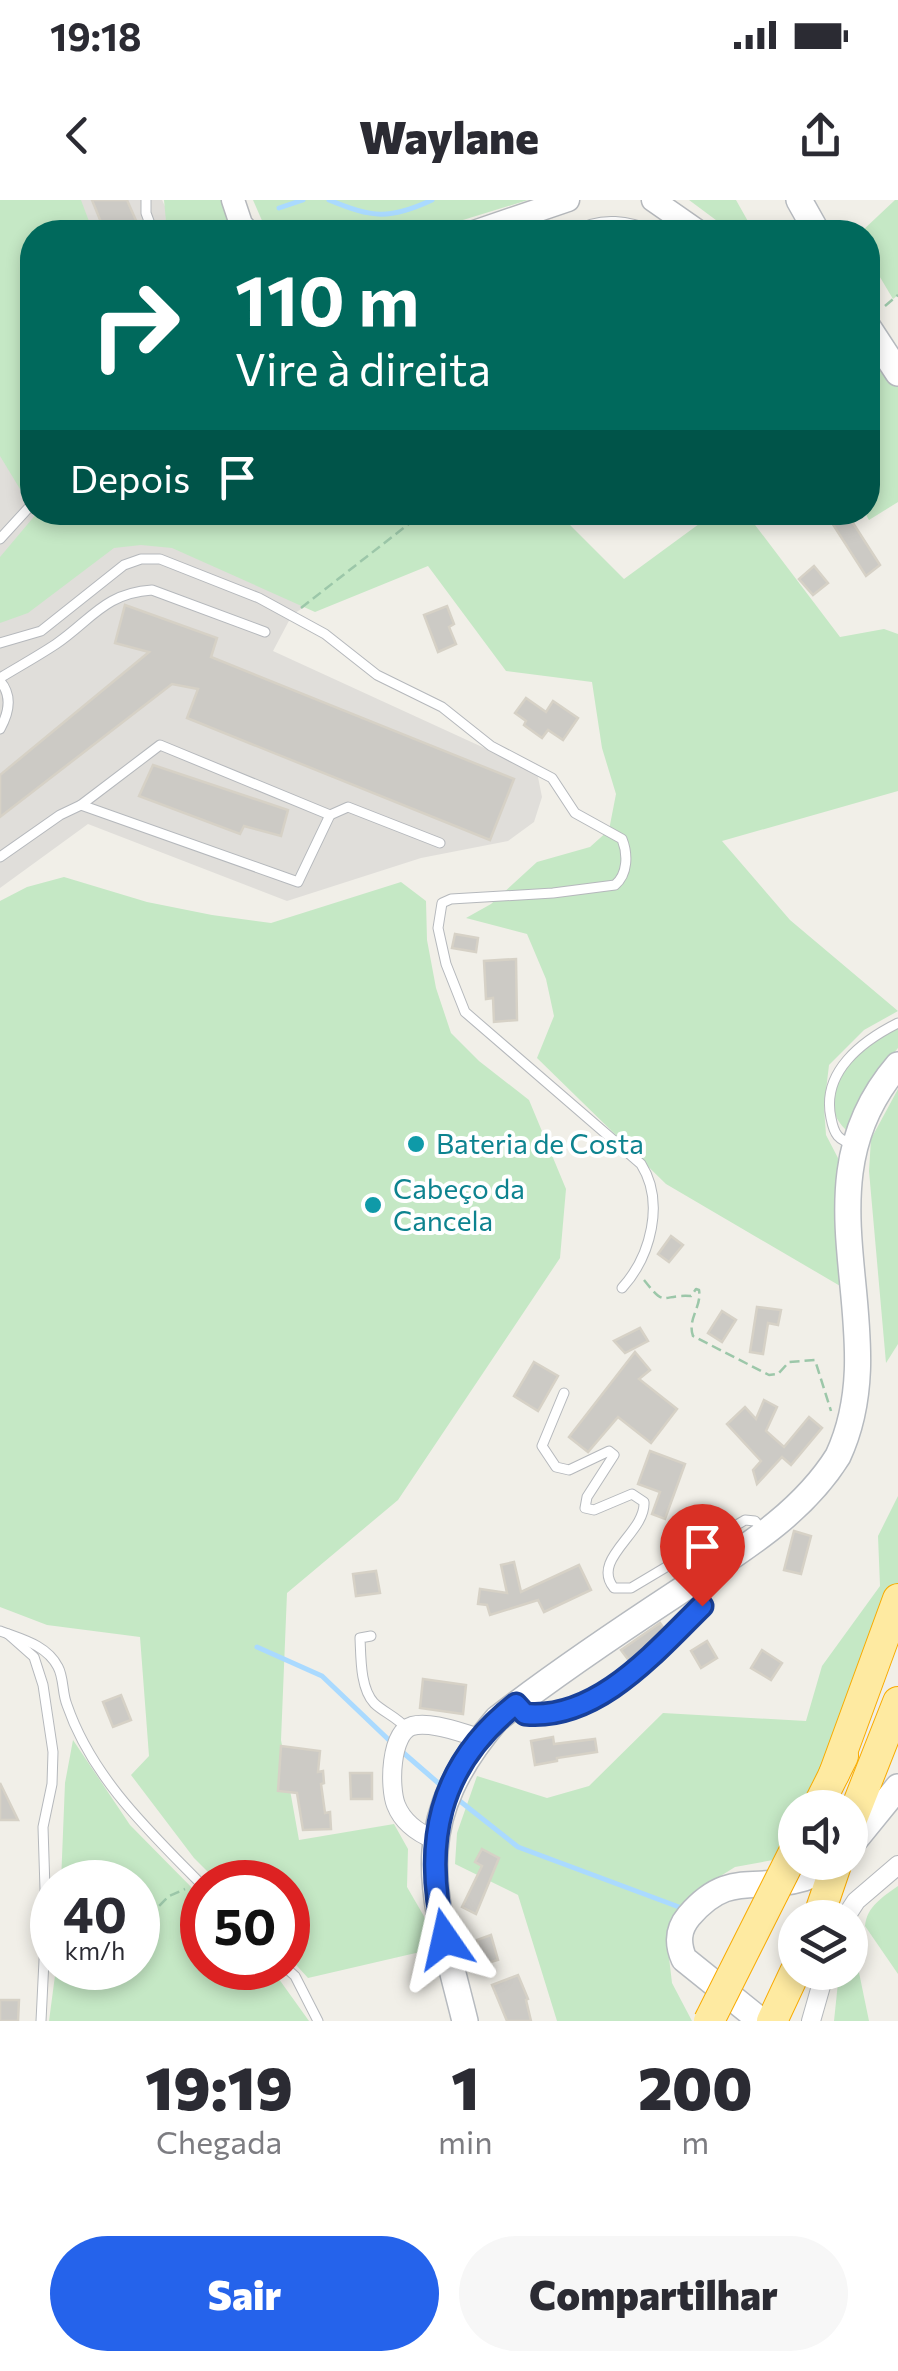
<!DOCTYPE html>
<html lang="pt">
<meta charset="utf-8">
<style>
body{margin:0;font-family:Commissioner,sans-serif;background:#f7f7f7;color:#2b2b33;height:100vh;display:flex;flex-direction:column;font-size:38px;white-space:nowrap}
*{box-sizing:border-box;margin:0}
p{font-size:32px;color:#7c7c81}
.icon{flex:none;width:55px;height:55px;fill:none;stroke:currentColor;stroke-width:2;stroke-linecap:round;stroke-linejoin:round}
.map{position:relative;height:1821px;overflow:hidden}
.sheet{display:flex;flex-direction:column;background:#fff;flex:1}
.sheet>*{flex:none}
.banner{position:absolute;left:20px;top:20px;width:860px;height:305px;border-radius:40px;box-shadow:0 5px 15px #0003;background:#00695c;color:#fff;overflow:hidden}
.controls{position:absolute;left:778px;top:1590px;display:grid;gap:20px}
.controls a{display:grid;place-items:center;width:90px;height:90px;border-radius:50%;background:#fff;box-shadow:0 5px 15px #0003;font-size:50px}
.speed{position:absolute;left:30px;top:1660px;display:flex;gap:20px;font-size:50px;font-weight:700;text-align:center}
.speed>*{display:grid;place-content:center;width:130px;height:130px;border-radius:50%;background:#fff;box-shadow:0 5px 15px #0003;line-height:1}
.speed small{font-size:25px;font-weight:400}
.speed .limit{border:15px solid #d22;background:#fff;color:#111}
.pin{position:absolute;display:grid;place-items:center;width:85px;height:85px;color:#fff;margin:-102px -42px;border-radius:50% 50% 50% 0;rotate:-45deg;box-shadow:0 0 10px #0007}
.pin .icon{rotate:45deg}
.me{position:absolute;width:110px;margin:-55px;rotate:349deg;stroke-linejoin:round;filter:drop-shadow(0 0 8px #0008)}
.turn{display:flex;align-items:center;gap:35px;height:210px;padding:0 50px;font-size:45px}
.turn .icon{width:130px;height:130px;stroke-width:2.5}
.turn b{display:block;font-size:70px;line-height:85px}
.then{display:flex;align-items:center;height:95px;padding:0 50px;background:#0003;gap:20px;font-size:38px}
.eta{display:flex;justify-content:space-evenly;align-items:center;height:170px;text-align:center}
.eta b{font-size:60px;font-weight:800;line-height:70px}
.primary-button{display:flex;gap:20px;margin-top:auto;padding:20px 50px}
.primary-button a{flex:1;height:115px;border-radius:60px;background:#2563eb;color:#fff;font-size:40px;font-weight:800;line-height:115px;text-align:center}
.primary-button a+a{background:#f7f7f7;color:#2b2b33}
.status{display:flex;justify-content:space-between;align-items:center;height:70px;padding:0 50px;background:#fff;direction:ltr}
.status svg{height:28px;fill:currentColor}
header{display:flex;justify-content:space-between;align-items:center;height:130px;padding:0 50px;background:#fff;font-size:45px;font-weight:800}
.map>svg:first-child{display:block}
.industrial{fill:#e0deda}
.green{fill:#c5e8c5}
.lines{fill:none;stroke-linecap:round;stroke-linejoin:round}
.stream{stroke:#aadaff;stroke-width:5}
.building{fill:#cccac5;stroke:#d6d1c6;stroke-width:2.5}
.service-casing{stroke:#b5b8bc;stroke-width:11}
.minor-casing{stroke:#b5b8bc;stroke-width:20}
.tertiary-casing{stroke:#b5b8bc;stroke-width:25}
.secondary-casing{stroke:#b6babf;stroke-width:28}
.trunk-casing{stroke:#f9ab00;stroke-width:32}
.path{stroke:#9cc7a9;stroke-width:2.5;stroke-dasharray:10 5;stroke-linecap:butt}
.service{stroke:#fff;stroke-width:9}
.minor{stroke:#fff;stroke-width:18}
.tertiary{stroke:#fff;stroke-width:22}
.secondary{stroke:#fff;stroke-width:25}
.trunk{stroke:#feeaa1;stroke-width:30}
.trunk-bridge-casing{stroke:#f9ab00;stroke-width:32;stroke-linecap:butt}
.trunk-bridge{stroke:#feeaa1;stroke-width:30}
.route-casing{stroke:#184099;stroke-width:25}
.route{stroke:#2563eb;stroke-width:18}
.culture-dot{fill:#0f9aa8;stroke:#fff;stroke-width:4}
.labels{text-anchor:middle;stroke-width:8;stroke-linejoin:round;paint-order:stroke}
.culture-label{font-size:28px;fill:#0d838f;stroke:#fff;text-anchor:start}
</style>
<div class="status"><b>19:18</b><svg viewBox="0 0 49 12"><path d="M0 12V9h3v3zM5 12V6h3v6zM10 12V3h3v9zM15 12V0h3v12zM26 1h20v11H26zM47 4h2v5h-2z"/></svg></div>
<header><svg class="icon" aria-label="back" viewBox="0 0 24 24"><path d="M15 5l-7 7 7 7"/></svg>Waylane<svg class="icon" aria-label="share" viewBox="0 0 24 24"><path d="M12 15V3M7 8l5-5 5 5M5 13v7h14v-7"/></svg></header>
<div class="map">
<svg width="898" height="1821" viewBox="0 0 898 1821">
<rect width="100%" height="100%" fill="#f1efe8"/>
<polygon class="industrial" points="0,0 162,0 177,32 32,32 32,312 545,313 438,319 292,415 273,451 537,572 542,597 534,622 508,641 421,658 287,701 88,624 0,688"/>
<g class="green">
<polygon points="0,0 81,0 93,32 32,32 32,278 20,289 0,256"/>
<polygon points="164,0 224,0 223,6 238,32 167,32"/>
<polygon points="253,0 528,0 424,32 267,32"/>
<polygon points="689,0 736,0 754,32 732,32"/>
<polygon points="895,0 898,0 898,95 893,99 868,57 868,32 861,32"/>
<polygon points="868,140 898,184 898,302 869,320 865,313 868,312"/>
<polygon points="37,313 558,313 624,379 714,313 746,313 840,437 884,429 898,434 898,591 722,641 790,720 898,811 864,830 829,865 824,907 826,935 838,958 847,1090 666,984 537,858 554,816 546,779 527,734 466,718 491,704 537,662 590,647 609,630 616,594 602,548 592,482 506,471 428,366 315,412 172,348 141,345 114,348 28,413 0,423 0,357"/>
<polygon points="64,677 147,702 212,715 271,723 401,682 426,701 427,740 436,788 451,833 479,861 529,900 566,989 560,1058 398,1300 287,1393 281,1540 299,1640 394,1624 408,1649 407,1687 425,1718 433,1749 308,1778 288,1756 288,1682 218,1682 194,1658 131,1575 149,1556 140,1437 47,1425 0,1407 0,701 27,687"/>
<path d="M898,828V848L868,883L846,930C807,891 864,845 898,828Z"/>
<polygon points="898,889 898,1144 886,1163 869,971 871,939"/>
<polygon points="898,1296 898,1383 865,1470 805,1607 795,1608 795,1627 773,1660 735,1667 703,1687 668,1749 672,1783 692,1821 557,1821 518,1695 455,1664 457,1633 477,1576 547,1598 589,1586 663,1513 806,1521 822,1466 880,1386 878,1336"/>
<polygon points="73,1540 130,1625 202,1698 202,1768 271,1768 309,1821 49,1821 56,1768 138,1768 138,1682 61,1682 65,1583"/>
<path d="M898,1686V1774L865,1726C867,1706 883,1697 898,1686Z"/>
<polygon points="851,1754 856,1758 869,1821 834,1821 839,1773 850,1772"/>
</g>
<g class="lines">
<g class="stream">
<path d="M329,0C373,18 389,20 432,0"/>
<polyline points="279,8 303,0"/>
<polyline points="257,1447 322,1476 391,1542"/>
<polyline points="399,1549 444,1588"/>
<polyline points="456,1598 518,1647 679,1707"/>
</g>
</g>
<g class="building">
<polygon points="92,0 127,0 141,32 105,32"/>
<polygon points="825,312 846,312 880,365 866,376"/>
<polygon points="814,366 828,383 813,395 799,379"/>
<polygon points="125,405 217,438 211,457 514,579 490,640 187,518 198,489 172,484 0,617 0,575 149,452 115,443"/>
<polygon points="447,406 454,424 449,427 456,444 438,452 424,415"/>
<polygon points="526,498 546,512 553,501 578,518 563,540 548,530 542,538 524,525 526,521 515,513"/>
<polygon points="153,565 288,610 281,636 244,626 240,634 139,596"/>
<polygon points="455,734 478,738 476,752 452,748"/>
<polygon points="516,759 517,820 494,822 493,798 486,799 484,761"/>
<polygon points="671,1036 683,1045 669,1062 658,1054"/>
<polygon points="757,1107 781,1110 778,1125 768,1123 763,1154 750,1152"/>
<polygon points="722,1111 736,1120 722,1142 708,1133"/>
<polygon points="640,1128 648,1141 625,1153 614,1141"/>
<polygon points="635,1152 650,1170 639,1179 677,1209 651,1243 618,1217 588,1252 569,1237"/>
<polygon points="534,1162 558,1176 538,1211 514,1196"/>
<polygon points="764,1200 777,1207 766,1231 784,1247 809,1217 822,1228 791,1265 782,1257 757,1284 753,1270 761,1261 727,1224 745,1207 756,1219"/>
<polygon points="650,1251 685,1264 665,1319 652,1314 660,1292 638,1284"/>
<polygon points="794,1331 811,1336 801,1374 784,1370"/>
<polygon points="514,1362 521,1392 579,1365 591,1390 544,1412 538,1400 490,1415 487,1405 478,1404 480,1389 507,1393 501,1365"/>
<polygon points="376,1371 380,1393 356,1396 353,1374"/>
<polygon points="660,1423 665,1430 630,1462 621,1450"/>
<polygon points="707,1441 717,1458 701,1468 691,1451"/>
<polygon points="762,1450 782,1463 771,1480 751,1468"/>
<polygon points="423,1479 466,1485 463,1514 420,1508"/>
<polygon points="121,1495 131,1520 113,1527 103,1502"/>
<polygon points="553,1537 554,1544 595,1539 597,1552 557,1558 557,1561 535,1565 531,1541"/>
<polygon points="281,1546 320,1551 318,1572 323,1571 324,1583 321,1584 325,1613 330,1612 331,1629 303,1630 297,1593 278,1591"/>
<polygon points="350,1573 372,1573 372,1599 351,1599"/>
<polygon points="0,1583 18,1620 0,1620"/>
<polygon points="482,1649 499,1658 476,1714 462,1707 482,1666 475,1662"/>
<polygon points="491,1735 498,1760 484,1764 477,1740"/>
<polygon points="518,1775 528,1799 526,1800 531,1821 507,1821 492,1785"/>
<polygon points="0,1800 19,1800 18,1821 0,1821"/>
</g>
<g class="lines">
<g class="service-casing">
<g id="service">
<polyline points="146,0 146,13 153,32"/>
<path d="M574,32C601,15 629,21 658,32"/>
<polyline points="0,339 32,304"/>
<path d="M0,443L41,431L124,365L141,359H160L259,398L325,434L377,475L442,507L491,546L552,578L575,613L622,639C628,654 628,674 615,685L553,693L451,699L442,703L438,728L446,764L465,812L641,964C665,1002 651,1056 622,1088"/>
<path d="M0,478C18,467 38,456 56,444C91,420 105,393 152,390L265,432"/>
<path d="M0,481C13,496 9,513 0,529"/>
<polyline points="81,605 298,682 330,615"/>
<polyline points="0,657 60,615 81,605 160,545 330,615 348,607 440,643"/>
<path d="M855,944C838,941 834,934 831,918C821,872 862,841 898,823"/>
<path d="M564,1193L542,1246L556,1267L569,1270L609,1251L614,1255L587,1297L585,1308L594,1310L632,1294L644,1302C646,1333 590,1359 614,1388H631L745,1320L755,1321L762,1330"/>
<path d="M0,1431C21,1439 47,1445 58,1467C64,1478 62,1493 67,1505C92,1578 150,1632 202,1685"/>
<polyline points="8,1434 34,1457 43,1485 53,1552 52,1584 43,1627 46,1720 41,1821"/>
<path d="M371,1436L360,1438C361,1457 360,1488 374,1503C383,1512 397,1517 406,1528"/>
<path d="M517,1504L525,1514C597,1521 655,1452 701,1406"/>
<polyline points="286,1768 295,1776 318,1821"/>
</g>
</g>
<g class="minor-casing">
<g id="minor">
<path d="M435,1640C418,1633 403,1623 396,1605C389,1587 390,1533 412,1526C431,1521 461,1533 481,1538"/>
<polyline points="845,1718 856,1701 898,1665"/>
<polyline points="811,1821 825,1772"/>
</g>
</g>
<g class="tertiary-casing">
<g id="tertiary">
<polyline points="233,0 241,24 248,32"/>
<polyline points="653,0 699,32"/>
<polyline points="474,32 568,0"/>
</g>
</g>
<g class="secondary-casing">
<g id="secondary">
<polyline points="799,0 817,32"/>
<polyline points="868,127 898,173"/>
<polyline points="850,1646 898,1587"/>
<path d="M465,1821C434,1695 404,1628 497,1519C555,1474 616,1433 677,1393C735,1354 800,1317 838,1256C898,1127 791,989 898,865"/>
<path d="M761,1821L684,1759C677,1743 678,1729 689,1716C729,1669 755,1693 804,1678C814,1675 822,1669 830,1662"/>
</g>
</g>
<g class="trunk-casing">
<g id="trunk">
<polyline points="834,1574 898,1399"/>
<polyline points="817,1608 843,1556"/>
<polyline points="850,1624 898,1502"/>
<polyline points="818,1718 837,1662"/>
<polyline points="772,1821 795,1772"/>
</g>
</g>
<g class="path">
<polyline points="885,106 898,95"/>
<polyline points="301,408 424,312"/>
<path d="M644,1080C667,1109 660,1094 691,1096L696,1089L699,1090C702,1107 687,1119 693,1136L769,1175L778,1174L789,1162L815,1160L831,1211"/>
<polyline points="138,1727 169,1696 185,1689"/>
</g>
<use href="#service" class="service"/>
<use href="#minor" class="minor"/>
<use href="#tertiary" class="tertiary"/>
<use href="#secondary" class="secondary"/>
<use href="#trunk" class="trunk"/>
<g class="trunk-bridge-casing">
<polyline id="trunk-bridge" points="709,1821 794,1652"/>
</g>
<use href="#trunk-bridge" class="trunk-bridge"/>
</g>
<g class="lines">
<g class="route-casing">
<path id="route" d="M445,1739C422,1645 437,1566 516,1504L525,1514C597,1521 655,1452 702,1406"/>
</g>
<use href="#route" class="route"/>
</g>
<g class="culture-dot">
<circle cx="416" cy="944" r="10"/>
<circle cx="373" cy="1005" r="10"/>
</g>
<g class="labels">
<g class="culture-label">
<text x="436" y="954">Bateria de Costa</text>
<text x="393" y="999">Cabeço da<tspan x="393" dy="32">Cancela</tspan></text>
</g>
</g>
</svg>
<div class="controls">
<a><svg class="icon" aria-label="sound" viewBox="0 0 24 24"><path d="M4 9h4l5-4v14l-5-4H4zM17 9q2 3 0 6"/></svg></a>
<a><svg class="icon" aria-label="layers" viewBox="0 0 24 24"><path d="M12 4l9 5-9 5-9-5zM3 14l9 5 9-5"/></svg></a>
</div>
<div class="speed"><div>40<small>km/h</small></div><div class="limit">50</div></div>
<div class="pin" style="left:702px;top:1406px;background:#d93025"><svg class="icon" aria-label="arrive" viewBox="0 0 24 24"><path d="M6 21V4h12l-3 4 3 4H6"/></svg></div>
<svg class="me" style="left:445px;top:1739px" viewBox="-20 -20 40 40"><path d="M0-17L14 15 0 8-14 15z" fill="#2563eb" stroke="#fff" stroke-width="4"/></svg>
<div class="banner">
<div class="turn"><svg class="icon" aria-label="right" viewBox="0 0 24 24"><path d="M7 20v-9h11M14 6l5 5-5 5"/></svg><div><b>110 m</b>Vire à direita</div></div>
<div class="then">Depois<svg class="icon" aria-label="arrive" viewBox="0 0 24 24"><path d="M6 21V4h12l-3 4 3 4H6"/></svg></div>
</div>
</div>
<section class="sheet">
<div class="eta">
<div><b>19:19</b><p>Chegada</p></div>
<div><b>1</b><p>min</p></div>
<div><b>200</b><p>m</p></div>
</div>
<div class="primary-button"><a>Sair</a><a>Compartilhar</a></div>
</section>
